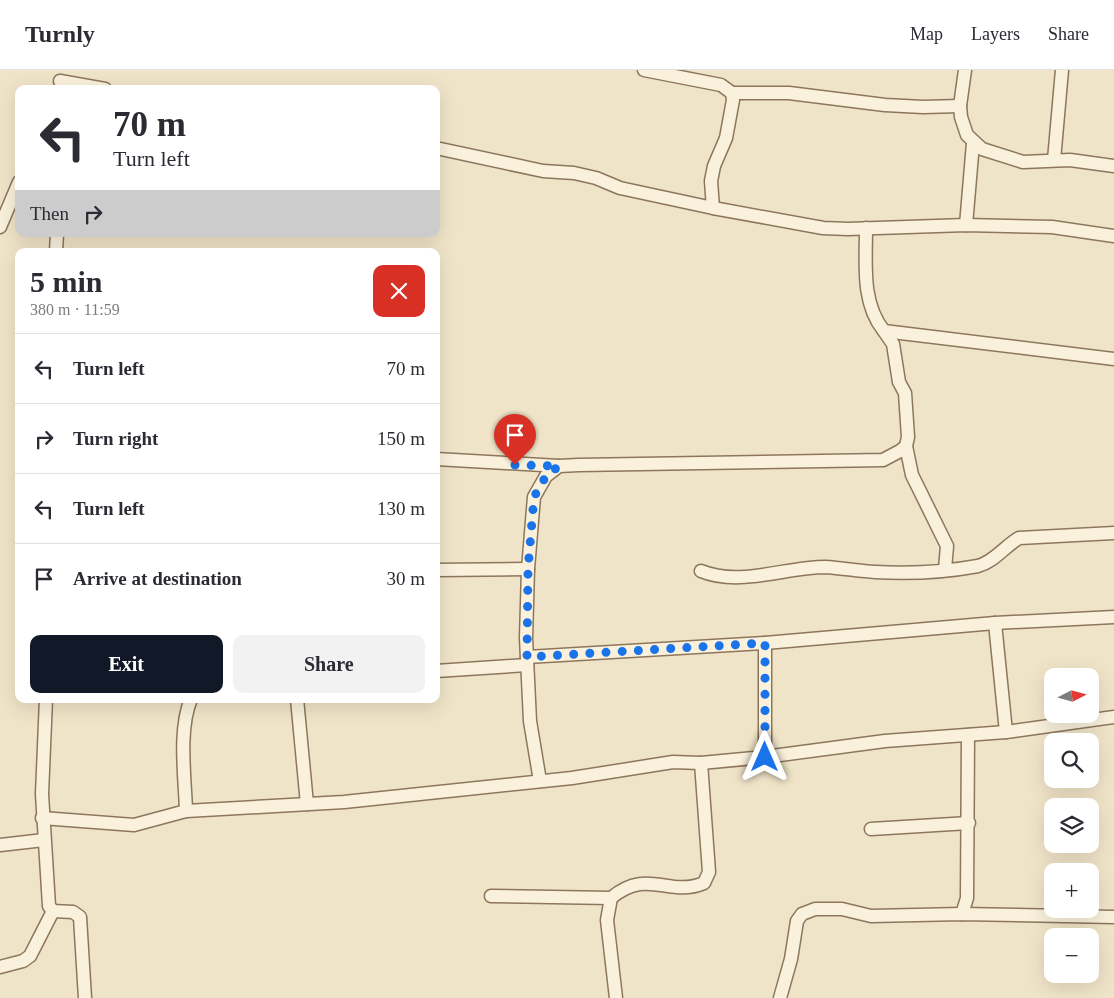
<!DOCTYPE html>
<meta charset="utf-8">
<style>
body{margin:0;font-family:"Times New Roman",serif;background:#f2f2f3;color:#2b2b33;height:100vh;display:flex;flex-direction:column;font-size:19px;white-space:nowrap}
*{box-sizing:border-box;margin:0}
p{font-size:16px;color:#7c7c81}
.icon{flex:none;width:28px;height:28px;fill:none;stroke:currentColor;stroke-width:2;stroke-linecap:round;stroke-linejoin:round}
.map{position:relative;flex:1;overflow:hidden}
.side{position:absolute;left:15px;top:178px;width:425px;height:455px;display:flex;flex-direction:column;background:#fff;border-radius:10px;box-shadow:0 5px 20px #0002}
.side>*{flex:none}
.hud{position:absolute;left:15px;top:15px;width:425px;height:152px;border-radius:10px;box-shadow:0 5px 20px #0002;background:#fff;color:#2b2b33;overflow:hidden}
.needle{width:32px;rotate:84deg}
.buttons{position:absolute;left:1044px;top:598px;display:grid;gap:10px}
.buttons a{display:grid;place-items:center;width:55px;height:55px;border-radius:10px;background:#fff;box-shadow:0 5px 20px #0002;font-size:25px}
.pin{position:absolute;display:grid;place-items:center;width:42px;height:42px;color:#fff;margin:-51px -21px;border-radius:50% 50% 50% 0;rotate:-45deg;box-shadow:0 0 5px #0007}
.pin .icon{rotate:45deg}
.me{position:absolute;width:55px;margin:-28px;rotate:0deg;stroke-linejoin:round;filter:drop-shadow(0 0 4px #0008)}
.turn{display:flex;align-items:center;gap:18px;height:105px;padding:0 15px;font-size:22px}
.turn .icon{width:65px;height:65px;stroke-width:2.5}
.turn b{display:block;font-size:35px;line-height:42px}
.then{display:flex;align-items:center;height:48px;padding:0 15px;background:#0003;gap:10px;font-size:19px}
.round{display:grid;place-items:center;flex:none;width:52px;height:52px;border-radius:10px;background:#f2f2f3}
.summary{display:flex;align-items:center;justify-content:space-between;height:85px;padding:0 15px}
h1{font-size:30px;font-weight:700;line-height:38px}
.cta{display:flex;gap:10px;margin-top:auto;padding:10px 15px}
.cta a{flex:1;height:58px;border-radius:10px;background:#111827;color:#fff;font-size:20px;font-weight:700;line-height:58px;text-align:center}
.cta a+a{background:#f2f2f3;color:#2b2b33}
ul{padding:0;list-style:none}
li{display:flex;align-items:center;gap:15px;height:70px;padding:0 15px;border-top:1px solid #e1e1e2}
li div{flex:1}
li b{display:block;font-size:19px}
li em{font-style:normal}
header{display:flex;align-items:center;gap:30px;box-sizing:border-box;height:70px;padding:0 25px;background:#fff;border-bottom:1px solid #e1e1e2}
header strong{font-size:24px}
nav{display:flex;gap:28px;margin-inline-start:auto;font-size:18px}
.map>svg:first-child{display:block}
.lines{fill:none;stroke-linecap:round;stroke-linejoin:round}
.street-casing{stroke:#8d765c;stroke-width:15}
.street{stroke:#faf1dc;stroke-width:12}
.route{stroke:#1a73e8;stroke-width:9;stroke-dasharray:0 16.2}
</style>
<header>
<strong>Turnly</strong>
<nav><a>Map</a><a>Layers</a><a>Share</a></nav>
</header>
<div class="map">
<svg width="1114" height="928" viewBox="0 0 1114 928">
<rect width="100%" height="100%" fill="#f0e4c8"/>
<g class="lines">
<g class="street-casing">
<g id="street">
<polyline points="644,0 721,15 732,23 733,30 726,68 714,96 711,111 713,138"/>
<polyline points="965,0 960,36 961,47 967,65 982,79 1023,92 1070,90 1114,96"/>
<polyline points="60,11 105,19"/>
<polyline points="732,23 789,23 885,35 923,37 960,36"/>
<polyline points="436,78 543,101 574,103 596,108 620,118 713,138 823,158 848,159 966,155 1052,157 1114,166"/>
<polyline points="1054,90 1062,0"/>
<polyline points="966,155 973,73"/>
<polyline points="0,157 19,112"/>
<path d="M866,158C866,193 861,233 884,261L1114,289"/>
<polyline points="56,181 57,164"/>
<polyline points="906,376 912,405 947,476 945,499"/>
<polyline points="436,389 559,396"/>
<polyline points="436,500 528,499"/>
<path d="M701,501C740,517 785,497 825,497C842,498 859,501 875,502C908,504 945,502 978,496C994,492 1005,476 1019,468L1114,463"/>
<polyline points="995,553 1006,662"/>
<polyline points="765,573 765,687"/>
<polyline points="527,587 765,573 995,553 1114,547"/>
<polyline points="436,601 527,595"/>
<polyline points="46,629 42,724 49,836 53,841 73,842 80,847 85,928"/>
<polyline points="297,629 307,734"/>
<polyline points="540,711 530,651 526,568 528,499 534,427 546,406 559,396 578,395 883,390 900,381 906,376 908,367 905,323 899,312 893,274 884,261"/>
<path d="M186,741C185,707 178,660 191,629"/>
<polyline points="42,748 134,755 186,741 344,732 572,708 673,692 701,693 765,687 885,671 1006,662 1114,647"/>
<polyline points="871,759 969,753"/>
<polyline points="0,775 44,770"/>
<polyline points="491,826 611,828"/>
<polyline points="962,844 967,828 968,665"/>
<polyline points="0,897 23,891 30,886 53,841"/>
<path d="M616,928L607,850L611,828C648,797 668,828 704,813L709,802L701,693"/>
<polyline points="780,928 791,889 797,851 802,844 815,839 842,839 871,846 962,844 1114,847"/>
</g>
</g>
<use href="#street" class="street"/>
</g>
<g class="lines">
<polyline class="route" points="515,395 559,396 546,406 534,427 528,499 527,587 765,573 765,687"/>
</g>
</svg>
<div class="buttons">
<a><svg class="needle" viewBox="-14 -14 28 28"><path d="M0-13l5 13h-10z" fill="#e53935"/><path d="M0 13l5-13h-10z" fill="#7c7c81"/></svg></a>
<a><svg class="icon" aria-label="search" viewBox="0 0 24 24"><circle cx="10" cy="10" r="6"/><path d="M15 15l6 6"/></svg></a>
<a><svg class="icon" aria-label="layers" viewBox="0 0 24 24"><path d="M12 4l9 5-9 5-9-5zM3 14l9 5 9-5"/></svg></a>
<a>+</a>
<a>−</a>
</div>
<div class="pin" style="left:515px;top:395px;background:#d93025"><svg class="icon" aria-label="arrive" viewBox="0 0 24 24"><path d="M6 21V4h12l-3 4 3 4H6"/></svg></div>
<svg class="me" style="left:765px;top:687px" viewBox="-20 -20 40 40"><path d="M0-17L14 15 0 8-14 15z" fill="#1a73e8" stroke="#fff" stroke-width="4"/></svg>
<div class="hud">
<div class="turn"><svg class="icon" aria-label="left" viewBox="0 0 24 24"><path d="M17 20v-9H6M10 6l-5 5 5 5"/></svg><div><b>70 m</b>Turn left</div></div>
<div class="then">Then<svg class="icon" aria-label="right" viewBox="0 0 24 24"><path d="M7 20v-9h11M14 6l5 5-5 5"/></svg></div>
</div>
<section class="side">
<div class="summary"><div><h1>5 min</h1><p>380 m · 11:59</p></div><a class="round" style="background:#d93025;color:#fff"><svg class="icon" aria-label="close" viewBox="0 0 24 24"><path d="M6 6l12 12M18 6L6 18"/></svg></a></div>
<ul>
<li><svg class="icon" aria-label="left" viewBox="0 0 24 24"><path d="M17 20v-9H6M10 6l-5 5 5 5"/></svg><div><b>Turn left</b></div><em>70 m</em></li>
<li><svg class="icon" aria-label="right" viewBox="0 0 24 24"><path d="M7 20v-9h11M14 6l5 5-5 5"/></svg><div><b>Turn right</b></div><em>150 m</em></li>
<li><svg class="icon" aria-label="left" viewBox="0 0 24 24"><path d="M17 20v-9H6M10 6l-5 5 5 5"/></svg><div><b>Turn left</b></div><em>130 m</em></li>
<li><svg class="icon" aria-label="arrive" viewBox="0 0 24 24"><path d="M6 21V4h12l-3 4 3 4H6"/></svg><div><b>Arrive at destination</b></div><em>30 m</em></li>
</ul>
<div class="cta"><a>Exit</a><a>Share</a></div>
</section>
</div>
